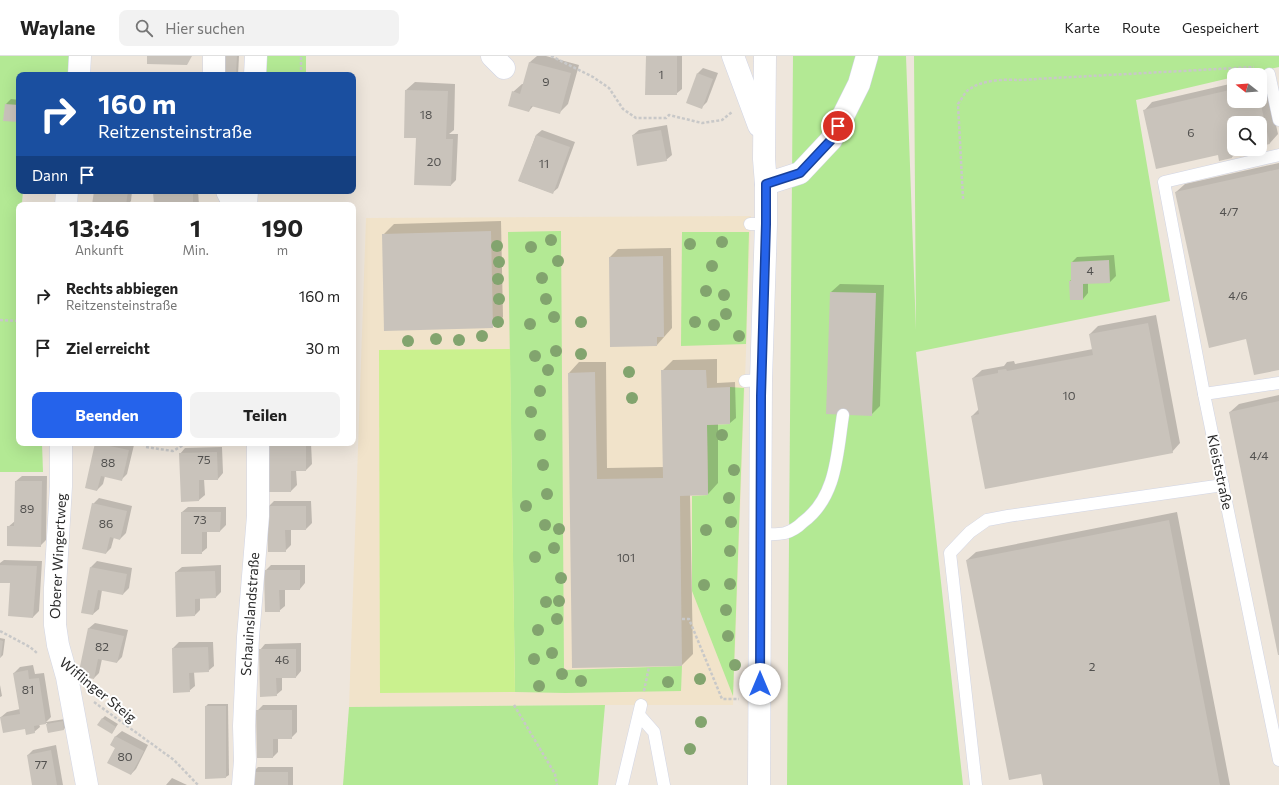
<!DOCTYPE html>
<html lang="de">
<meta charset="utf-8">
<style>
body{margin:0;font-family:Commissioner,sans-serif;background:#f2f2f2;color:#222;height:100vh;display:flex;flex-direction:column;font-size:15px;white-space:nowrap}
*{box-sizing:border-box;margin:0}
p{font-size:13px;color:#767676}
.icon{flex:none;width:22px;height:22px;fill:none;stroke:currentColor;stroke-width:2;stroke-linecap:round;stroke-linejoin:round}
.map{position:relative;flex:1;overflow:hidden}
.panel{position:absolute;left:16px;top:146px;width:340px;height:244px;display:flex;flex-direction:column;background:#fff;border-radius:8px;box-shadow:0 4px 16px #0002}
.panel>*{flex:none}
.top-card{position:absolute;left:16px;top:16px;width:340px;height:122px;border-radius:8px;box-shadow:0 4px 16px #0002;background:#1a4fa0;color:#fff;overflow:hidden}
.needle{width:26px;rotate:287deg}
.fabs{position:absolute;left:1227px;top:12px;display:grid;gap:8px}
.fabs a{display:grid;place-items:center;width:40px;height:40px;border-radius:8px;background:#fff;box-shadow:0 4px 16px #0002;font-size:20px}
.pin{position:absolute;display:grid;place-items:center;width:34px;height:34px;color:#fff;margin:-17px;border:2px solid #fff;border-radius:50%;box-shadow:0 1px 4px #0007}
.me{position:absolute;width:44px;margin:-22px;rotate:0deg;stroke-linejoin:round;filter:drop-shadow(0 0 3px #0008)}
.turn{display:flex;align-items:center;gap:14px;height:84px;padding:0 16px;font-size:18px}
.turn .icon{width:52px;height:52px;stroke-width:2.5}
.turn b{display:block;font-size:28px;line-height:34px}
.then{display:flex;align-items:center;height:38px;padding:0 16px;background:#0003;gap:8px;font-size:15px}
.eta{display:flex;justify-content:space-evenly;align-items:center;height:68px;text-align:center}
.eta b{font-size:24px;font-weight:700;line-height:28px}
.primary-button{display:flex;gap:8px;margin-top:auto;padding:8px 16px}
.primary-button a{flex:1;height:46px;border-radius:8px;background:#2563eb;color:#fff;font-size:16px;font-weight:700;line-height:46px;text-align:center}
.primary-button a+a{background:#f2f2f2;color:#222}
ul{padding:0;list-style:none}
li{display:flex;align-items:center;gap:12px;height:52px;padding:0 16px}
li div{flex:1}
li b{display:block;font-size:15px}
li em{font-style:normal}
header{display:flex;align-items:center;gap:24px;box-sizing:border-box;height:56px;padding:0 20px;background:#fff;border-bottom:1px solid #e0e0e0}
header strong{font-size:19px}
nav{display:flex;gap:22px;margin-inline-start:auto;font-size:14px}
.search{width:280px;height:36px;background:#f2f2f2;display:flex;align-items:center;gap:10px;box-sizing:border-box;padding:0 14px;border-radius:8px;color:#767676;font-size:15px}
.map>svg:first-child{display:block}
.education{fill:#f1e3ca}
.green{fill:#b3e994}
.pitch{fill:#caf18e}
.shadow{fill:#0003}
.building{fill:#c9c3bb}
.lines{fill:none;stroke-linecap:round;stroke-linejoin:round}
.service-casing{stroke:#d1d5e5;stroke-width:13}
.minor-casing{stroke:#d1d5e5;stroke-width:23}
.path{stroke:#c8c8c8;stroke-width:2.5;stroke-dasharray:3 2;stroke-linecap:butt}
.service{stroke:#fff;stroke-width:12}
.minor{stroke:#fff;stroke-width:22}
.tree{fill:#82a46e}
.route-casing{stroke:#184099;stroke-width:10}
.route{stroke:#2563eb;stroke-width:7}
.labels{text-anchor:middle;stroke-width:4;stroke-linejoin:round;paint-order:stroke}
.number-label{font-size:12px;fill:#52514f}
.street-label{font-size:14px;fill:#2b2b2b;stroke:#fff}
</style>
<header>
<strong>Waylane</strong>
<div class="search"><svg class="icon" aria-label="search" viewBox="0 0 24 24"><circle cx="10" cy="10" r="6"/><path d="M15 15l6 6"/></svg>Hier suchen</div>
<nav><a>Karte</a><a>Route</a><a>Gespeichert</a></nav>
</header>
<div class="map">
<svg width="1279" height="729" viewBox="0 0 1279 729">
<rect width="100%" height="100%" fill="#eee6dc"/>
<polygon class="education" points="751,160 733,649 605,649 349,651 366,162"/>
<g class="green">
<polygon points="0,0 76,0 75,19 19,19 19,135 23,135 22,147 26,149 19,149 19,387 42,387 43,416 0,416"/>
<polygon points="262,0 306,0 306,19 261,19"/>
<polygon points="793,0 906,0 916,274 914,0 1279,0 1279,11 1244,19 1234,19 1234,21 1136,44 1170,245 916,296 963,729 787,729"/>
<polygon points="561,175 564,614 682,610 681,635 565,637 515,636 508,176"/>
<polygon points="682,176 749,176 746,288 681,290"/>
<polygon points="730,331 744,332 733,640 692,535 692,440 708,439 707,369 730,368"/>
<polygon points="605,649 598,729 343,729 349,651"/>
</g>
<polygon class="pitch" points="510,293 515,636 380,637 379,294"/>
<g class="shadow">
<polygon points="224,0 239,0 238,19 223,19"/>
<polygon points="537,0 546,0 579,9 568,48 559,57 534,49 529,55 513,36 522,28 524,28 530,6"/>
<polygon points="647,0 682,0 682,33 676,38"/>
<polygon points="703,12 718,17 707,46 702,51 698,17"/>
<polygon points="1265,20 1278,78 1270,87 1260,89 1260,67 1234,67 1234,93 1241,93 1232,101 1220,104 1219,98 1144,55 1152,46 1234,27 1234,45 1260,45 1260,21"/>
<polygon points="415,26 455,28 454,74 449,78 458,78 456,124 451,129 417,81 406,34"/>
<polygon points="11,43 19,44 19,65 6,48"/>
<polygon points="667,69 672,99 666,104 633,79 639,74"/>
<polygon points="542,74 575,86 558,132 552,137 519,125 536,79"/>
<polygon points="1279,107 1279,313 1247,282 1176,136 1185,128"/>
<polygon points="95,135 132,135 131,145 127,149 93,149"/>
<polygon points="156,135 198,135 199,149 155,149 154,137"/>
<polygon points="501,165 503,261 492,271 383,179 394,168"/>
<polygon points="671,192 672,272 657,289 611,290 610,201 618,193"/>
<polygon points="1114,199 1116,220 1110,226 1088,227 1088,237 1083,243 1070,225 1072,223 1072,206 1077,201"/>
<polygon points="840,228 884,229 880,350 871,359 831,236"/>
<polygon points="1156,259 1180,387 1172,396 972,360 979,353 973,322 982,314 1004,310 1007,306 1014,305 1015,308 1093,293 1090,278 1098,270"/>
<polygon points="717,303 717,327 735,326 736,362 730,367 718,368 718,427 708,438 690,439 693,598 682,609 573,611 569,317 579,306 606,306 607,412 664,411 662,315 673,304"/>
<polygon points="1279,339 1279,598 1230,356 1239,348"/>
<polygon points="96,387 127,387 134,389 127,418 122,423 105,420 103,428 97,434 86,431"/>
<polygon points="267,387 311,387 312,408 306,414 296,414 297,429 291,435 267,435"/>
<polygon points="222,391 223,417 218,423 204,423 205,439 199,444 182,445 180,398 185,392"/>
<polygon points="22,420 47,420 46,484 40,490 8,471 15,465 16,425"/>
<polygon points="99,442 132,450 126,477 120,483 114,481 111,492 106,497 93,448"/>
<polygon points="274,445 311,445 312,467 306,473 291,473 291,489 285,495 268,451"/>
<polygon points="188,451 226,451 226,469 220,475 207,475 207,492 201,497 182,456"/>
<polygon points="1177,456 1230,729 1044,729 1042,717 967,504 976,496"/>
<polygon points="4,504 42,505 39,555 33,561 11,526 0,526 0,507"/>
<polygon points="97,505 132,512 129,532 123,538 102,534 99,553 93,558 83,556 91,511"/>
<polygon points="221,509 221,536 216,541 200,542 200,554 195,559 176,516 182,511"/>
<polygon points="271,509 305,509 305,527 300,533 285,533 285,550 279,555 265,515"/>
<polygon points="95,567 128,574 122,601 117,606 102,603 99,617 94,622 89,572"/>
<polygon points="0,582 5,583 3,599 0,602"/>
<polygon points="179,586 213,586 214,610 208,615 194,616 195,630 189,635 174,636 173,592"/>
<polygon points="301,587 301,615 296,621 282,621 282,634 276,639 260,594 265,588"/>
<polygon points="33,609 35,618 44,617 51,661 46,666 65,663 66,671 64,673 48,676 47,667 39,668 40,671 34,676 1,661 7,656 20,653 14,617 20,611"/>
<polygon points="0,629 2,640 0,641"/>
<polygon points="208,648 228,648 229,719 226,721 206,721 206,650"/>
<polygon points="263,649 297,649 297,676 291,682 278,682 278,696 273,701 257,655"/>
<polygon points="105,660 118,668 112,677 102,663"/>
<polygon points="122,675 148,689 136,713 131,718 116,692 111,689 116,680"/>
<polygon points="56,689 63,729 33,729 28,699 33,694"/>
<polygon points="258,711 293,711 293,729 252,729 252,717"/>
<polygon points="172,722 187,729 166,729"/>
</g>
<g class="building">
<polygon points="147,0 192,0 187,9 147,8"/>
<polygon points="223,0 237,0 236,19 222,19"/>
<polygon points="646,0 677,0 677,39 645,39"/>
<polygon points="529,6 571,17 560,58 531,50 529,56 508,50 512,35 520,38"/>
<polygon points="697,17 713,23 702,53 686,47"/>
<polygon points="1234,33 1234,45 1260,45 1270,88 1260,90 1260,67 1234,67 1234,93 1243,94 1231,96 1232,102 1219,105 1218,99 1156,113 1143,54"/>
<polygon points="405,34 448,35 446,83 453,83 451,130 414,129 416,82 404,82"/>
<polygon points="5,48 19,49 19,66 3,65"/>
<polygon points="661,74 667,105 637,110 632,79"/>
<polygon points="536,79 570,91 553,138 518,125"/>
<polygon points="1279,113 1279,314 1254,319 1246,283 1209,292 1175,136"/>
<polygon points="94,135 128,135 126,149 92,149"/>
<polygon points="171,135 193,135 193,149 154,149 153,136"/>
<polygon points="491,175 493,272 384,275 382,178"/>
<polygon points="663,200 664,281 657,281 657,290 610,291 609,201"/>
<polygon points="1109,204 1110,227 1083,228 1083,244 1070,244 1069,225 1071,225 1071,206"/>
<polygon points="830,236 876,237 872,360 826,358"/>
<polygon points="1148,267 1173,397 985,433 971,360 979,358 972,322 998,317 998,314 1006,313 1007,315 1093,299 1089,278"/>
<polygon points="661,314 706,314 707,332 730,331 730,368 707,369 708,439 680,440 682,610 572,612 568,317 595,316 597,423 663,422"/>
<polygon points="1279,345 1279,599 1278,599 1229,356"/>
<polygon points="95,387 129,394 122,425 101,420 97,435 85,432"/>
<polygon points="265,387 306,387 306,415 291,415 291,436 266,436"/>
<polygon points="217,396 218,424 199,424 199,445 181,446 179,397"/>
<polygon points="15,425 42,425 41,491 7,490 7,470 14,470"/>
<polygon points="92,447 127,455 120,484 110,481 106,498 82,493"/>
<polygon points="267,450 306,450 306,474 285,474 286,496 268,496"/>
<polygon points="181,456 221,456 220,476 202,476 202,498 181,498"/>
<polygon points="1169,464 1220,729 1043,729 1041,718 1009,724 966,504"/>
<polygon points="0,509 37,510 33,562 8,560 10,527 0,527"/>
<polygon points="90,511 127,518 123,539 98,534 93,559 81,557"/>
<polygon points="264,514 300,514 300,534 279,534 280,556 265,556"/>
<polygon points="215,515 216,542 195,543 195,560 176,561 175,516"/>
<polygon points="88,572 124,580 117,607 98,603 94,623 78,620"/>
<polygon points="0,584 3,585 1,601 0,601"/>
<polygon points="208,591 209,616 189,617 190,636 173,637 172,592"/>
<polygon points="259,593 296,593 296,622 276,622 277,640 260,641"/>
<polygon points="28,614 29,623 39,622 46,668 34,670 35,677 26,679 25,673 3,677 0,661 20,658 13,617"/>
<polygon points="205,650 226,650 226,722 205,723"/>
<polygon points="256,654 292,654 292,683 273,683 273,702 257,702"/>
<polygon points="102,662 116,671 112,678 97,669"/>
<polygon points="63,665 64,674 48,677 46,668"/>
<polygon points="115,680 144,695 131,719 107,707 115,692 110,689"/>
<polygon points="51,694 57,729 32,729 27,699"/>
<rect x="251" y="716" width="37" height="13"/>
</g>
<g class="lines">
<g class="service-casing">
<g id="service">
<polyline points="1269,18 1279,64"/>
<polyline points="1279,99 1164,126 1204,338 1279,704"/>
<polyline points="750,168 766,168"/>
<polyline points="745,325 761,324"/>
<polyline points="1204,338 1279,327"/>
<path d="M760,478C768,478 777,479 785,477C792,475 798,471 803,466C837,441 837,397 843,359"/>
<polyline points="639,659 654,676 664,729"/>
<polyline points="622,729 641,649"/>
<polyline points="976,729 950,497 970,476 987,464 1008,460 1223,429"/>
</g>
</g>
<g class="minor-casing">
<g id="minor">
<polyline points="492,0 504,12"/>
<polyline points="733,0 759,70"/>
<polyline points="79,19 80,0"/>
<polyline points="214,19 214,0"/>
<polyline points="255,19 256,0"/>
<polyline points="766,128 800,117 831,84 859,28 867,0"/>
<polyline points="227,135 234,149"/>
<polyline points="66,149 67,135"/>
<polyline points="246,149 247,135"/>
<polyline points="61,387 61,430 55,532 55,569 58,589 67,621 87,729"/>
<polyline points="243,729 245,705 244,670 248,581 258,460 258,387"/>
<polyline points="759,729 761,324 766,168 766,128 764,103 765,0"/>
</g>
</g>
<g class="path">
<polyline points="551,0 593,21 609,32 623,53 636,62 666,62 669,59 702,67 722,64 732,56"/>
<polyline points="301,19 301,0"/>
<path d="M963,143L958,48C961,44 964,38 967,35C980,24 1003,23 1018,24L1254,11"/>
<polyline points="0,264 19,265"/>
<polyline points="143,387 146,391 173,395 187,387"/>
<polyline points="682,563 689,563 722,643 739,643"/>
<polyline points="0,575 30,591 37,597"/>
<polyline points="644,635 649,611"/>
<polyline points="94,646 174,704 198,729"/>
<polyline points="514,649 555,718 557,729"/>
</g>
<use href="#service" class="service"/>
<use href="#minor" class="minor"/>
</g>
<g class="tree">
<circle cx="551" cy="184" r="6"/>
<circle cx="722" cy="186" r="6"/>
<circle cx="690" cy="188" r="6"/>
<circle cx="497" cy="190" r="6"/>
<circle cx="531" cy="191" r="6"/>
<circle cx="558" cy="205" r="6"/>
<circle cx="499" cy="206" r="6"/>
<circle cx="712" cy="210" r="6"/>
<circle cx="542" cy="222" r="6"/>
<circle cx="498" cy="223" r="6"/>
<circle cx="706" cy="235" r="6"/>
<circle cx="724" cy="239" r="6"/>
<circle cx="499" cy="243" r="6"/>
<circle cx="546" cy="243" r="6"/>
<circle cx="726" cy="258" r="6"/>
<circle cx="554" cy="261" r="6"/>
<circle cx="498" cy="266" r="6"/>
<circle cx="581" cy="266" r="6"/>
<circle cx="695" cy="266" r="6"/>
<circle cx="530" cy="268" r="6"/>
<circle cx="714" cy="269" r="6"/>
<circle cx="482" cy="280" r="6"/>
<circle cx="739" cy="280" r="6"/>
<circle cx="436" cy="283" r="6"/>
<circle cx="459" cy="284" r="6"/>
<circle cx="408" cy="285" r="6"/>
<circle cx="556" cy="295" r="6"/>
<circle cx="581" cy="298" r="6"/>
<circle cx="535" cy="300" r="6"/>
<circle cx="548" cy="314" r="6"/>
<circle cx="629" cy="316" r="6"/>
<circle cx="540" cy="335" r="6"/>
<circle cx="632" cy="342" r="6"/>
<circle cx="531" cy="356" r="6"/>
<circle cx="540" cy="379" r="6"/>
<circle cx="722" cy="379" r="6"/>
<circle cx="543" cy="409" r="6"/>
<circle cx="734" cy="414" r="6"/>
<circle cx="547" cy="438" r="6"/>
<circle cx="729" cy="442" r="6"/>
<circle cx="526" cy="450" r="6"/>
<circle cx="731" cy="466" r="6"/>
<circle cx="545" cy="469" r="6"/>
<circle cx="559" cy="473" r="6"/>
<circle cx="706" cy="474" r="6"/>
<circle cx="554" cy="492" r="6"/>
<circle cx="730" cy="495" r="6"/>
<circle cx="535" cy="501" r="6"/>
<circle cx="561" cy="522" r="6"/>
<circle cx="730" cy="528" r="6"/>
<circle cx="704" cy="529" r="6"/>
<circle cx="559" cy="545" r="6"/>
<circle cx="546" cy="546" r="6"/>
<circle cx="726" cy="554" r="6"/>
<circle cx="557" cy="563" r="6"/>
<circle cx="538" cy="574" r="6"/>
<circle cx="728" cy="580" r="6"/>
<circle cx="552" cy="597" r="6"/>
<circle cx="534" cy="603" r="6"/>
<circle cx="735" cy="609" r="6"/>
<circle cx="562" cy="618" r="6"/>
<circle cx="700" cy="623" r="6"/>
<circle cx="581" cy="625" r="6"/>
<circle cx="668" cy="626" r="6"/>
<circle cx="539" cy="630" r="6"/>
<circle cx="701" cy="666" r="6"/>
<circle cx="690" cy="693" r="6"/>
</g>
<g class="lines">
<g class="route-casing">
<polyline id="route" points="760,628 761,340 766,168 766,128 800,117 831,84 838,70"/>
</g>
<use href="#route" class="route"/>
</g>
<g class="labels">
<g class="number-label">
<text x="661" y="23">1</text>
<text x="546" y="30">9</text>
<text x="426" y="63">18</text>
<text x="1191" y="81">6</text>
<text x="434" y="110">20</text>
<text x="544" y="112">11</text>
<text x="1229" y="160">4/7</text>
<text x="1090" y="219">4</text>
<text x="1238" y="244">4/6</text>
<text x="1069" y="344">10</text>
<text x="1259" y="404">4/4</text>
<text x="204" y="408">75</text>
<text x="108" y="411">88</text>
<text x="27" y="457">89</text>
<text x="200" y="468">73</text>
<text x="106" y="472">86</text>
<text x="626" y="506">101</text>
<text x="102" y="595">82</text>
<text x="282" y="608">46</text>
<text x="1092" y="615">2</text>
<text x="28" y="638">81</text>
<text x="125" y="705">80</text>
<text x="41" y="713">77</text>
</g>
<g class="street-label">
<text transform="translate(1220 416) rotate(78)" y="5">Kleiststraße</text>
<text transform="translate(58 500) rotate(-87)" y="5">Oberer Wingertweg</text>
<text transform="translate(250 558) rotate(-86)" y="5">Schauinslandstraße</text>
<text transform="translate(98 634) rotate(39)" y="5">Wiflinger Steig</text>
</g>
</g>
</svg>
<div class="fabs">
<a><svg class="needle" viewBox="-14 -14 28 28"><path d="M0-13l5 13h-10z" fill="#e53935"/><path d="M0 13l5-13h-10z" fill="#767676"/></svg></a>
<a><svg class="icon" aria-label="search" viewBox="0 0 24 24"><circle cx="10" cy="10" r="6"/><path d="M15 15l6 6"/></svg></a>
</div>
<div class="pin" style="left:838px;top:70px;background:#d93025"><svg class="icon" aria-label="arrive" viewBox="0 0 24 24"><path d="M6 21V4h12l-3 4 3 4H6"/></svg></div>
<svg class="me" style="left:760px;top:628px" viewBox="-20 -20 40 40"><circle r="19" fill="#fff"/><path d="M0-13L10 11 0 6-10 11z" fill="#2563eb"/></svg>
<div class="top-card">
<div class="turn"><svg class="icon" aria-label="right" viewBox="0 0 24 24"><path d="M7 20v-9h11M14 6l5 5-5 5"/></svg><div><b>160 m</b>Reitzensteinstraße</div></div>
<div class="then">Dann<svg class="icon" aria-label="arrive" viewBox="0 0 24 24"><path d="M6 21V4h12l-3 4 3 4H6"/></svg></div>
</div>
<section class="panel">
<div class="eta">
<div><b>13:46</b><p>Ankunft</p></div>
<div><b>1</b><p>Min.</p></div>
<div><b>190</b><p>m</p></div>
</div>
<ul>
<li><svg class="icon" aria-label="right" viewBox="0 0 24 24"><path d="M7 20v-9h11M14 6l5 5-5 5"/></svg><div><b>Rechts abbiegen</b><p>Reitzensteinstraße</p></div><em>160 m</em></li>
<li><svg class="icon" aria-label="arrive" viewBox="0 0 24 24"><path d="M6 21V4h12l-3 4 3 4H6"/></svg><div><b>Ziel erreicht</b></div><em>30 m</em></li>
</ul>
<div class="primary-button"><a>Beenden</a><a>Teilen</a></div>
</section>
</div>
